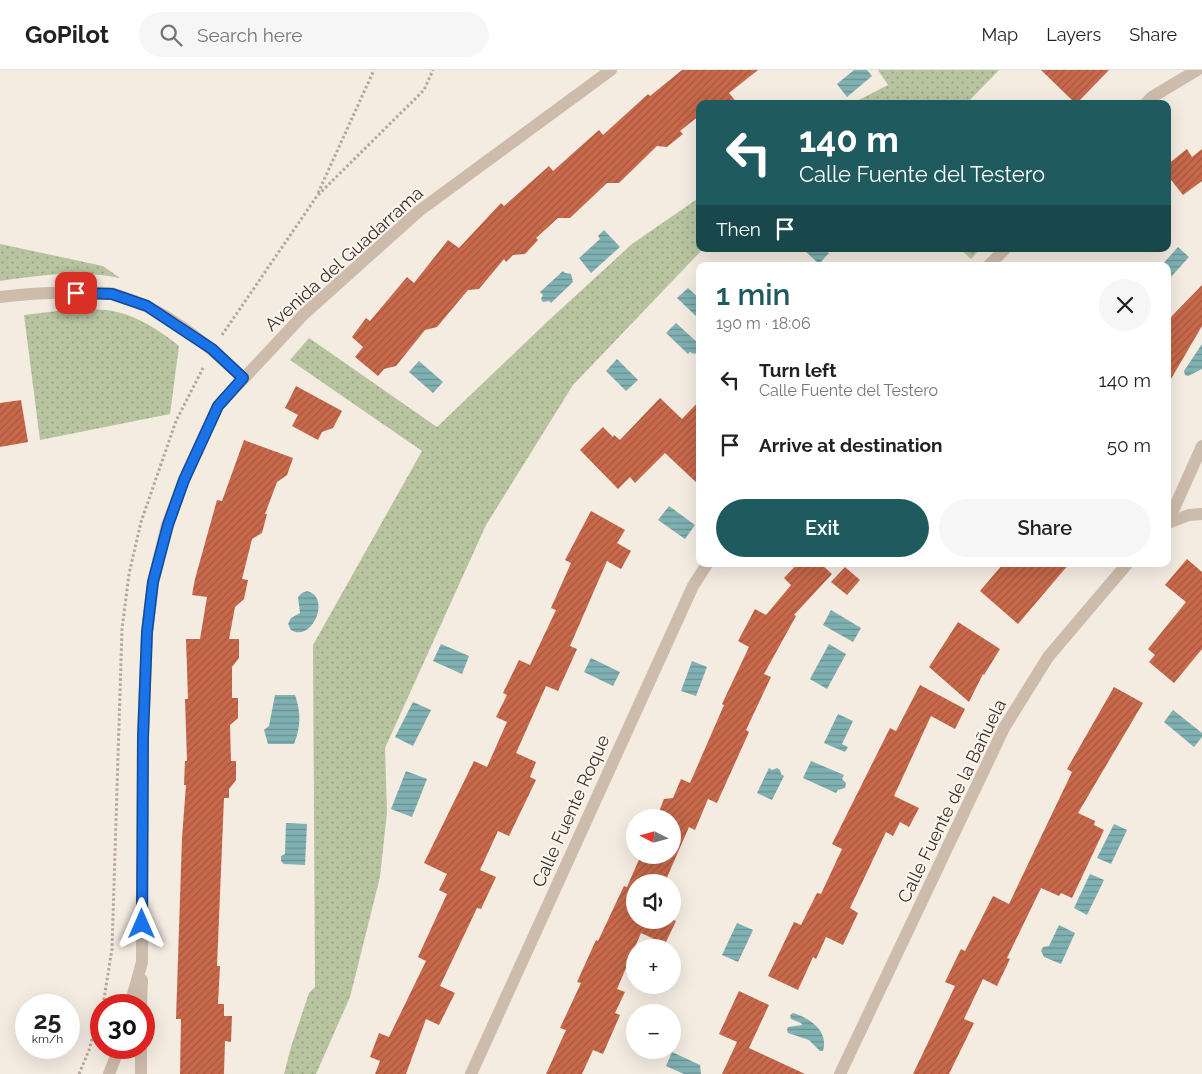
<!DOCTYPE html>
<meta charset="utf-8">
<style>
body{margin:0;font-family:Raleway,sans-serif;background:#f6f6f6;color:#222;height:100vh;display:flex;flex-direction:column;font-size:19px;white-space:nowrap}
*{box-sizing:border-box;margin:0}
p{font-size:16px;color:#767676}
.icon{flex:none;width:28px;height:28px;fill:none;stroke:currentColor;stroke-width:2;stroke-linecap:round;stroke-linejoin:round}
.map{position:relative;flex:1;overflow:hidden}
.side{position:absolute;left:696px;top:192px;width:475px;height:305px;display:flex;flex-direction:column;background:#fff;border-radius:10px;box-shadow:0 5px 20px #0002}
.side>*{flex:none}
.top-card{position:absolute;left:696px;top:30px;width:475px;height:152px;border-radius:10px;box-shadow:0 5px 20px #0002;background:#1f5a5e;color:#fff;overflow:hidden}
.needle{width:32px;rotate:276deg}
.fabs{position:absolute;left:626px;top:739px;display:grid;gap:10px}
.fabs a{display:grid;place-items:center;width:55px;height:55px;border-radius:50%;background:#fff;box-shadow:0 5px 20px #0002;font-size:25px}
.speed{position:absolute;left:15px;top:924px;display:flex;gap:10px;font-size:25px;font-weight:700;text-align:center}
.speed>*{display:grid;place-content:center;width:65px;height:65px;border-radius:50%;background:#fff;box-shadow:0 5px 20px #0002;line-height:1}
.speed small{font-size:12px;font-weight:400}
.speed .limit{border:8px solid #d22;background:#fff;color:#111}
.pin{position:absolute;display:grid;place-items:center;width:42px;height:42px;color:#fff;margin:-21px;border-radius:10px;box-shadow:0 2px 8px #0006}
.me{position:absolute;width:55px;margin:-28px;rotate:0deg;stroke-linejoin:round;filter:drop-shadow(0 0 4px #0008)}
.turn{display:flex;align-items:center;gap:18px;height:105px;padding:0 20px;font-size:22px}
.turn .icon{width:65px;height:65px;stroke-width:2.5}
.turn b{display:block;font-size:35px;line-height:42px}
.then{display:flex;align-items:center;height:48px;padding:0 20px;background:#0003;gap:10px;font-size:19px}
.round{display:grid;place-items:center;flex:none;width:52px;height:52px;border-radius:26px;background:#f6f6f6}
.head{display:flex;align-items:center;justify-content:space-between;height:85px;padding:0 20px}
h1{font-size:30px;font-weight:600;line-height:38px;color:#1f5a5e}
.primary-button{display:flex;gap:10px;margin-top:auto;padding:10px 20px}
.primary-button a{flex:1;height:58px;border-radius:30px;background:#1f5a5e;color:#fff;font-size:20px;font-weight:600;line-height:58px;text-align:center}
.primary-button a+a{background:#f6f6f6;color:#222}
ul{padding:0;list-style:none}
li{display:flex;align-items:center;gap:15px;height:65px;padding:0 20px}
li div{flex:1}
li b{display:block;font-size:19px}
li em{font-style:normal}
header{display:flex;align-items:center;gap:30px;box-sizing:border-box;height:70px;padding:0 25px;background:#fff;border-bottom:1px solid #e0e0e0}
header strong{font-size:24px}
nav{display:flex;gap:28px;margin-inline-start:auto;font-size:18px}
.search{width:350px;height:45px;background:#f6f6f6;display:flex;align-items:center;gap:12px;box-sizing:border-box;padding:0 18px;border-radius:28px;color:#767676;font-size:19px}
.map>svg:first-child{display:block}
.grass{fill:url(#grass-dots)}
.water{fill:url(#water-rules)}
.building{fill:url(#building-hatch)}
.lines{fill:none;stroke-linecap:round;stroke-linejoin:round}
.path{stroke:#b9a596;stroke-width:3;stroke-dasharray:2.5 2.5;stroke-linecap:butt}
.minor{stroke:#cdbbac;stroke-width:12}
.route-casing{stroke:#114b97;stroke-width:12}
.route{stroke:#1a73e8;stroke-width:9}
.labels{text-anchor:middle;stroke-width:4;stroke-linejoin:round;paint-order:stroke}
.street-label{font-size:18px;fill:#3b302b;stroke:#fbf5ee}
</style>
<header>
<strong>GoPilot</strong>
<div class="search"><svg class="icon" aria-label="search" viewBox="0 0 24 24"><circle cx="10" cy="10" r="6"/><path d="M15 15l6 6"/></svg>Search here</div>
<nav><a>Map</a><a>Layers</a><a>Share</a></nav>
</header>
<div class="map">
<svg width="1202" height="1004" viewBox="0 0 1202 1004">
<defs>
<pattern id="grass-dots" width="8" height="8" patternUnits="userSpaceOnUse" patternTransform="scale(1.25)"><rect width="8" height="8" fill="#b8c4a0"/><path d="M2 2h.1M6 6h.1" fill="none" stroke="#97a083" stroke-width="1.8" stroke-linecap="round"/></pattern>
<pattern id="water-rules" width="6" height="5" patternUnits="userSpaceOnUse" patternTransform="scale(1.25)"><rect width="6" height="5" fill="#7fb0b2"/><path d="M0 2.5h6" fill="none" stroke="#699091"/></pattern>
<pattern id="building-hatch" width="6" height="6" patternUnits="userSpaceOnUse" patternTransform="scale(1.25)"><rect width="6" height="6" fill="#c8694b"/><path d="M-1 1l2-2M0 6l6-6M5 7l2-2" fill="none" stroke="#a4573f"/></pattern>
</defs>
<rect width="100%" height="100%" fill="#f4ebe1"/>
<g class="grass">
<polygon points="878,0 999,0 966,34 851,34 888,15"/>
<polygon points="700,127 700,179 705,179 701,181 573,315 486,455 385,678 387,742 380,807 350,927 316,1004 284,1004 291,977 309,923 315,917 313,575 422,381 290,290 309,268 437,357 548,251 632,174"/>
<path d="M0,174L103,196L120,208C78,200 42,205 0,211Z"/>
<polygon points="960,179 980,179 971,189"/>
<path d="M74,239C85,239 95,239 106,240C133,243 158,259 179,276L170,344L40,370L24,245Z"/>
</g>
<g class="water">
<polygon points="854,0 867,0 872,6 847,27 837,14"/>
<polygon points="604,160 620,177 591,203 579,188 600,169 598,166"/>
<polygon points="1178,177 1189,187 1171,207 1168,203 1168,196 1161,196"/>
<polygon points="803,179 824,179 829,183 819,194"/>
<polygon points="563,201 565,203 571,204 573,212 551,233 549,231 543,232 541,229 543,225 540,222"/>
<polygon points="688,218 700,229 700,250 677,228"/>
<polygon points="676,253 698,273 696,283 694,284 690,282 688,284 666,263"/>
<polygon points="1202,274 1202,299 1188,306 1185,305 1184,301"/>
<polygon points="617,289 638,310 626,321 606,301"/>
<polygon points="419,291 443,312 433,323 409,302"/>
<polygon points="669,436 695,455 685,469 658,450"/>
<path d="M307,521C332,527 312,573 291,560L288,554L291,548L300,543L298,527L302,523Z"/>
<polygon points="831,540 861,558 853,572 823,555"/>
<polygon points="441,574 469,586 462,604 433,591"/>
<polygon points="829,574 846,584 827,619 810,609"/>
<polygon points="591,588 620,602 613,616 584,602"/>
<polygon points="692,591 707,597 696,626 681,621"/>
<path d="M275,625H295C301,642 301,657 294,674H268L264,660L269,656Z"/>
<polygon points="413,632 431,640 413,676 395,667"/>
<polygon points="1173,640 1202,663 1202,667 1194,677 1164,652"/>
<polygon points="838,644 853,651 842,674 848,677 845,682 824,673"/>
<polygon points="811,691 844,705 842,709 846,713 845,718 838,720 836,723 803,708"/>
<polygon points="769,698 772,700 777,698 780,700 781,704 784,706 772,730 757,723"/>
<polygon points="406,701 427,709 412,747 391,739"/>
<polygon points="286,753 307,754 305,795 284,794 281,791 281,786 285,784"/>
<polygon points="1114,754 1127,760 1111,794 1097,788"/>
<polygon points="1090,804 1104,810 1087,845 1074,838"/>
<polygon points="737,853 753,860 738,892 722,885"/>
<polygon points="1059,855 1075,863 1061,894 1044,887 1041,881 1043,877 1049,876"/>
<path d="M793,943C810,948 829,961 823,981H820L809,970L788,963L787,960L788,957L802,955L801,953L791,949L790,945Z"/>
<polygon points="672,982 700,995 701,1004 684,1004 666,996"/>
</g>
<g class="building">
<polygon points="682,0 758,0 729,23 738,34 700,34 700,45 680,61 683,64 667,77 657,76 619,113 607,113 570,148 558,148 536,168 538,170 525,184 513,185 506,192 504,189 479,219 468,220 437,257 425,260 396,296 384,299 378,306 355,287 363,277 352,267 366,248 370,251 407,207 414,213 448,170 459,178 501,133 504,136 549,96 553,101 599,60 603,65 648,24 650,26"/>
<polygon points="1041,0 1109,0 1076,34"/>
<polygon points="1187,79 1192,87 1202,79 1202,111 1183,125 1168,106 1168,94"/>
<polygon points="1202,215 1202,256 1168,314 1168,253 1172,246"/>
<polygon points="296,316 342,341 333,358 322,362 318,370 292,356 298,345 285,338"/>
<polygon points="660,328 682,349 700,330 700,416 665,383 635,413 630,407 618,419 580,380 603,357 613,367 614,365 620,370"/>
<polygon points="21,330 28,372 0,377 0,333"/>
<polygon points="244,370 293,388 287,405 277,412 265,444 267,444 262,463 252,469 242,509 248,510 244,529 235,537 229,569 239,569 239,588 232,597 232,628 238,628 238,648 230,655 231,691 236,691 236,710 229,719 229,728 224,728 217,896 220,896 218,934 224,934 224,946 232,946 231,972 225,971 224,1004 180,1004 181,949 176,949 182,768 186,715 184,715 185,691 187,691 185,629 188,629 186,569 200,569 207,527 192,525 195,509 217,430 222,431"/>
<polygon points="591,441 625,460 617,473 631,481 621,499 607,491 570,576 577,579 558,621 546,616 516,683 536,692 530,707 536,710 509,766 498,761 480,800 496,807 481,839 477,838 440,916 455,923 439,955 426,949 406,1004 375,1004 380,991 370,987 379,963 389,967 426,891 418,887 447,824 439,820 447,804 424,793 474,691 487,697 507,652 496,647 507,625 503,623 519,590 530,595 556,540 551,538 571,493 565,490"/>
<polygon points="1187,489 1202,502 1202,579 1174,613 1149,592 1155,585 1148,579 1186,532 1165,515"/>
<polygon points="797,494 821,494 832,504 794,545 796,546 764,604 771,607 746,660 749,662 717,733 708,729 695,760 689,757 665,812 635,812 635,850 672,849 676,851 665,874 641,863 617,919 625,922 615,943 620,945 603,984 593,980 582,1004 546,1004 566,960 560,958 581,913 577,912 596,870 598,871 624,816 627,817 641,785 672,785 672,748 667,748 658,744 664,729 673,728 681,709 690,713 724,635 722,634 749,577 738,571 755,539 766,545 791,515 784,508"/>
<polygon points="1003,494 1069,494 1018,554 980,521"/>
<polygon points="845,497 860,510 847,525 831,512"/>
<polygon points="958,552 1000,579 984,605 983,604 969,632 929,597"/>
<polygon points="920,615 965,639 955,659 931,646 894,726 919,738 909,757 900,752 893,766 886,762 850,838 858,843 843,875 826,867 816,889 813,887 798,920 768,906 794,852 801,855 817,823 821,824 842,779 832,774 890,658 896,661"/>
<polygon points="1114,617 1143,633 1078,743 1095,751 1094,755 1104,760 1072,828 1061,823 1059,826 1041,818 1007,888 1010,889 997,916 983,909 964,949 974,953 949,1004 913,1004 955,916 945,912 961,879 965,881 993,826 1009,834 1072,702 1067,699"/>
<polygon points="739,921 769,935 749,978 805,1004 722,1004 737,972 719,964"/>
</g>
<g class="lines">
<g class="path">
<polyline points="318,123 374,0"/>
<polyline points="222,265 317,126 424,20 433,0"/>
<polyline points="103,935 112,879 122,559 129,504 141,452 176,351 203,298"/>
<polyline points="79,1004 89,980 101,939"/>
</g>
<g class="minor">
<polyline points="1145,34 1152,27 1197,0"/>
<polyline points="988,196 1005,179"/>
<path d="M0,227C29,223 58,222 87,223C96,223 106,222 114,224C165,238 206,273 243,308"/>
<polyline points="1168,452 1202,376"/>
<polyline points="1168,453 1189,445 1202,444"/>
<polyline points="130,935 142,892 143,667 147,563 153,512 167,455 184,410 218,336 304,244 419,141 611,0"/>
<polyline points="141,935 142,910"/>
<polyline points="109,1004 119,978"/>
<polyline points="141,1004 141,978"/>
<polyline points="471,1004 693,516 707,494"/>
<polyline points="840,1004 1004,658 1048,587 1127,494"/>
</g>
</g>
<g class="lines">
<g class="route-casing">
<polyline id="route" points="76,223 112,224 147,236 212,279 243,308 218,336 184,410 168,455 153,512 147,562 143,667 142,854"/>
</g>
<use href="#route" class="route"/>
</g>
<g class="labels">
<g class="street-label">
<text transform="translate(344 189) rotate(-42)" y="6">Avenida del Guadarrama</text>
<text transform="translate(952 731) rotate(-64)" y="6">Calle Fuente de la Bañuela</text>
<text transform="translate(571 741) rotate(-66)" y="6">Calle Fuente Roque</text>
</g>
</g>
</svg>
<div class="fabs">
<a><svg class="needle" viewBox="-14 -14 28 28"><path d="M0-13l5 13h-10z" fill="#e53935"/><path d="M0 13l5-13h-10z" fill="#767676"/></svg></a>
<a><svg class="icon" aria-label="sound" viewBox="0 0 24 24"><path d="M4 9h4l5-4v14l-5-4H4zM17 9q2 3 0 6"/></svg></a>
<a>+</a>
<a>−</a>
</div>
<div class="speed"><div>25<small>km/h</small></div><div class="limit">30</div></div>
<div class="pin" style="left:76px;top:223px;background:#d93025"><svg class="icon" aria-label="arrive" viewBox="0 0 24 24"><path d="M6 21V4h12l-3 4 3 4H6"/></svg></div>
<svg class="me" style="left:142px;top:854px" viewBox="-20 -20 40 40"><path d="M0-17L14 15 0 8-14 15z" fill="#1a73e8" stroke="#fff" stroke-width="4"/></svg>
<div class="top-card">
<div class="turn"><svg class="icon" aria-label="left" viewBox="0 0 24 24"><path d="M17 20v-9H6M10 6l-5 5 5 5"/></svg><div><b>140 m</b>Calle Fuente del Testero</div></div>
<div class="then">Then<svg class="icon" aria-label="arrive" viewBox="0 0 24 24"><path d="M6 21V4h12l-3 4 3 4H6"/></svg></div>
</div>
<section class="side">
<div class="head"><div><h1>1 min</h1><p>190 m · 18:06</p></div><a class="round"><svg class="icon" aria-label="close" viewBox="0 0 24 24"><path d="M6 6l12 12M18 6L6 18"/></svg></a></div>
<ul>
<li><svg class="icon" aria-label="left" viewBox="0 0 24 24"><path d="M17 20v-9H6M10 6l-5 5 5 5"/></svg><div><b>Turn left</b><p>Calle Fuente del Testero</p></div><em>140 m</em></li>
<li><svg class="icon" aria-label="arrive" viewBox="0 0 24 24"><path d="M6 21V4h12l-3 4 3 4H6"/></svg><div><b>Arrive at destination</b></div><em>50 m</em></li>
</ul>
<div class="primary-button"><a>Exit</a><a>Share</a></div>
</section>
</div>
